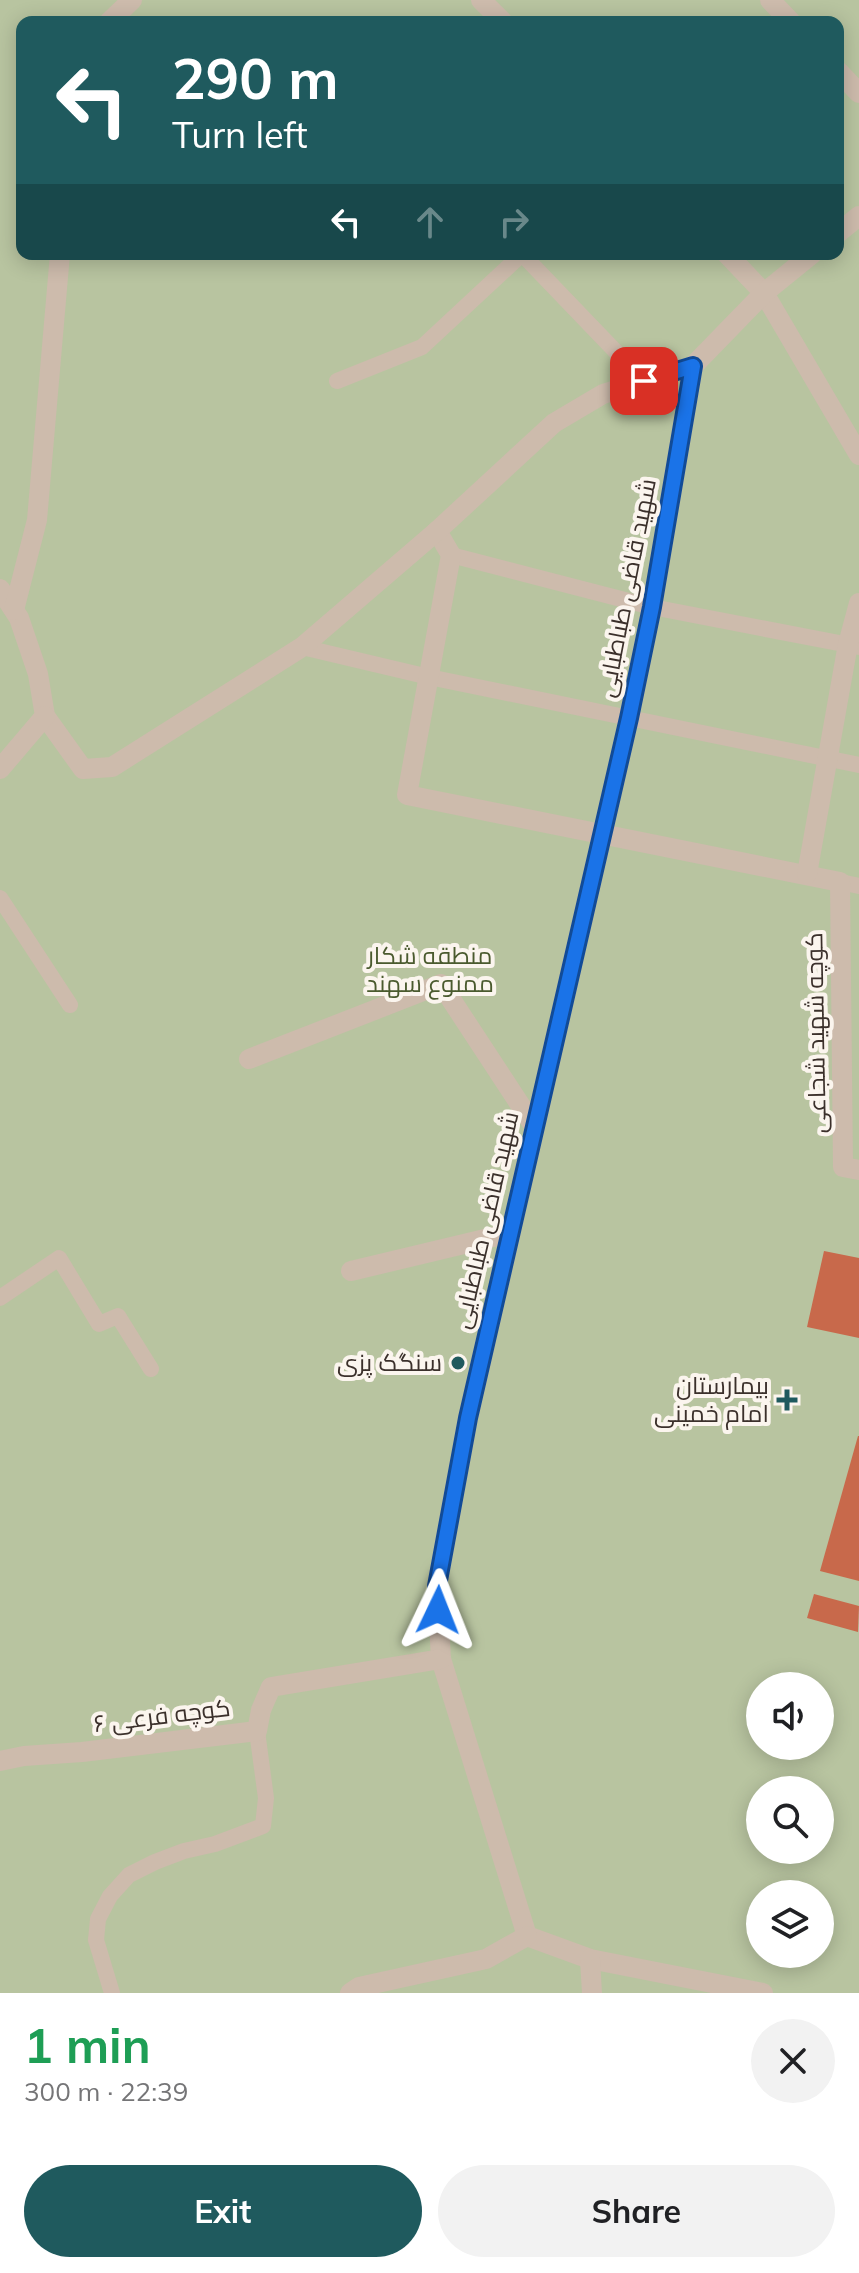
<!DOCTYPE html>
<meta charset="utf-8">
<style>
body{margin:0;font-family:Mulish,Cairo,sans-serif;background:#f2f2f2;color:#202124;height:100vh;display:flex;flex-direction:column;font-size:30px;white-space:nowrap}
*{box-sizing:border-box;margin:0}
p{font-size:26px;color:#757577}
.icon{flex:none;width:44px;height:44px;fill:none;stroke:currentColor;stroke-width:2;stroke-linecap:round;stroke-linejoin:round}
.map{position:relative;height:1993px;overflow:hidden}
.side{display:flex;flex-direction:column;background:#fff;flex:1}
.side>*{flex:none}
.banner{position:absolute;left:16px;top:16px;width:828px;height:244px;border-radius:16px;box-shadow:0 4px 20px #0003;background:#1f5a5e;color:#fff;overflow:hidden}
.tools{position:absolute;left:746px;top:1672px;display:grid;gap:16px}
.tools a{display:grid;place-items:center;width:88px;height:88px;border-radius:50%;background:#fff;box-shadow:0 4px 20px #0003;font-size:40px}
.pin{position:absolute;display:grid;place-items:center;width:68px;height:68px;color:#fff;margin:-34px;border-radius:16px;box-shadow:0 4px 12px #0006}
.me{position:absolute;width:88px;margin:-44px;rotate:2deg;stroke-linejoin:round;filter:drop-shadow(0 0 6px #0008)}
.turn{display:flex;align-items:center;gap:28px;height:168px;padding:0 24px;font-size:36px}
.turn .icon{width:104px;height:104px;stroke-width:2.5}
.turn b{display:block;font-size:56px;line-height:68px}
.lanes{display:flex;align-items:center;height:76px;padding:0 24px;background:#0003;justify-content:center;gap:40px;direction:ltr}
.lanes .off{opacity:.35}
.round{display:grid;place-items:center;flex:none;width:84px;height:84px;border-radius:42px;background:#f2f2f2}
.head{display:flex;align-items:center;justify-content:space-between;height:136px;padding:0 24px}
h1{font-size:48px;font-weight:700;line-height:60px;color:#1e9e55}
.action{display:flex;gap:16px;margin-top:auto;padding:16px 24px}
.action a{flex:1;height:92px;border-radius:48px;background:#1f5a5e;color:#fff;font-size:32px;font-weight:700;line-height:92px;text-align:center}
.action a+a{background:#f2f2f2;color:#202124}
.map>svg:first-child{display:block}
.green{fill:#b8c4a0;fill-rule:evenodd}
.building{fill:#c8694b}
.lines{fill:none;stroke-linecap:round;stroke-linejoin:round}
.lane{stroke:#cdbbac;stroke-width:16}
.street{stroke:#cdbbac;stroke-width:20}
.route-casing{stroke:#114b97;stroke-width:20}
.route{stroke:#1a73e8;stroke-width:14}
.poi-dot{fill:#1f5a5e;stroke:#fbf5ee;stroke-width:3}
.labels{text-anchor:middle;stroke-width:8;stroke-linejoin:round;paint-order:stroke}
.street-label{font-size:24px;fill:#3b302b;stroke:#fbf5ee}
.park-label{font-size:24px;fill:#4a5a2e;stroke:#fbf5ee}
.poi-label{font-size:24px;fill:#3b302b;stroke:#fbf5ee;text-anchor:end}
</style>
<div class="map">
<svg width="859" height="1993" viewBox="0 0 859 1993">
<rect width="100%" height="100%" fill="#f4ebe1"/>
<path class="green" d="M0,0H859V1993H0ZM22,22H838V254H22ZM760,1686H820V1746H760ZM760,1790H820V1850H760ZM760,1894H820V1954H760Z"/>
<g class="building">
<polygon points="824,1251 859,1258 859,1338 807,1327"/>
<polygon points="858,1436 859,1436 859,1581 820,1571"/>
<polygon points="814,1594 859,1606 858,1632 807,1618"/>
</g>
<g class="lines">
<g class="lane">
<polyline points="337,381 422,347 522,254 644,381"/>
<polyline points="451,555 652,607 859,647"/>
<polyline points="302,647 429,677 859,765"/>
<polyline points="840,882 859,886"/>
<polyline points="0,898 70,1005"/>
<polyline points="0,1298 59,1258 99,1324 118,1316 151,1369"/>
<polyline points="112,1993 96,1940 98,1919 110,1896 129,1875 155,1862 184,1851 215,1844 263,1826 266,1798 257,1731"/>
</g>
<g class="street">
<polyline points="481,0 503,22"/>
<polyline points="770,0 791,22"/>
<polyline points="109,22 132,0"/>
<polyline points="838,71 859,93"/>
<polyline points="838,233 859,216"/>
<polyline points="727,254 764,293 859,455"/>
<polyline points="693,366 652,607 629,718 468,1418 437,1586 441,1659 527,1936 590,1959 763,1993"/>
<polyline points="437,531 451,555 407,795 840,882 843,1167 859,1170"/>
<polyline points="0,589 19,618 38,674 45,716 83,769 112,767 302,647 437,531 554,423 603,394 693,366 764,293 812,254"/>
<polyline points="14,610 37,520 60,254"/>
<polyline points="0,769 45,716"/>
<polyline points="807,874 848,644 859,603"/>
<polyline points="249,1059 441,984 534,1126"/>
<polyline points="351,1271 510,1233"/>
<polyline points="0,1761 24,1756 82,1752 257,1731 261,1710 271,1687 441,1659"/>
<polyline points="590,1959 592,1993"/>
<polyline points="350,1993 359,1987 486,1959 527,1936"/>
</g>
</g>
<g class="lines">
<g class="route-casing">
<polyline id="route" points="438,1610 437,1586 468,1418 629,718 652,607 693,366 644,381"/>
</g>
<use href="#route" class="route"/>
</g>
<g class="poi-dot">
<circle cx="458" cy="1363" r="8"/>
<path d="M783 1388h8v8h8v8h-8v8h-8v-8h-8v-8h8z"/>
</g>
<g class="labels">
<g class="street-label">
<text transform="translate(627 588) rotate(-79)" y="8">شهید قاضی طباطبایی</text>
<text transform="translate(816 1033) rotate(-91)" y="8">کوچه شهید شجاعی</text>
<text transform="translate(486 1220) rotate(-77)" y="8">شهید قاضی طباطبایی</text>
<text transform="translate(162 1716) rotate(-7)" y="8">کوچه فرعی ۶</text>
</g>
<g class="park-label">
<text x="430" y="964">منطقه شکار<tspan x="430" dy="28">ممنوع سهند</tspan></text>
</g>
<g class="poi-label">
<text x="442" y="1371">سنگک پزی</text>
<text x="769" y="1394">بیمارستان<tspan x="769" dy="28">امام خمینی</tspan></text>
</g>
</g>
</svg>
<div class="tools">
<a><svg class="icon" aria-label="sound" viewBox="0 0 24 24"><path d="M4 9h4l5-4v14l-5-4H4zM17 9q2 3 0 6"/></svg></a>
<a><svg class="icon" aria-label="search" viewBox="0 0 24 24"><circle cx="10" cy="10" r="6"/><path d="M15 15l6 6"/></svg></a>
<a><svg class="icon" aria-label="layers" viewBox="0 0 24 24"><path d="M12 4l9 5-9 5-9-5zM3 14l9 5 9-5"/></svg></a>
</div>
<div class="pin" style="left:644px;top:381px;background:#d93025"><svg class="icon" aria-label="arrive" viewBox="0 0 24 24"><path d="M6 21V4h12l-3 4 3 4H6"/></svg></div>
<svg class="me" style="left:438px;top:1610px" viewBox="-20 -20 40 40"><path d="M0-17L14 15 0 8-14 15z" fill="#1a73e8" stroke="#fff" stroke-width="4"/></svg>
<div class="banner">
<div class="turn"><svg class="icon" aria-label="left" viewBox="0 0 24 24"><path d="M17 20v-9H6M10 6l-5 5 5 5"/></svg><div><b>290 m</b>Turn left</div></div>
<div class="lanes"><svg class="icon" aria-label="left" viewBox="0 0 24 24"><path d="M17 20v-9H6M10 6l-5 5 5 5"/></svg><svg class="icon off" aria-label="ahead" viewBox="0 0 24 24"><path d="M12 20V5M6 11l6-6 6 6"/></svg><svg class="icon off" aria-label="right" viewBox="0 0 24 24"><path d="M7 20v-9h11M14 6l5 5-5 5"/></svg></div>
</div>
</div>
<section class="side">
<div class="head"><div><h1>1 min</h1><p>300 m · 22:39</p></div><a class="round"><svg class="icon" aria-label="close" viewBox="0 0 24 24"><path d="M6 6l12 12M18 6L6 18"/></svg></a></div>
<div class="action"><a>Exit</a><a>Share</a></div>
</section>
